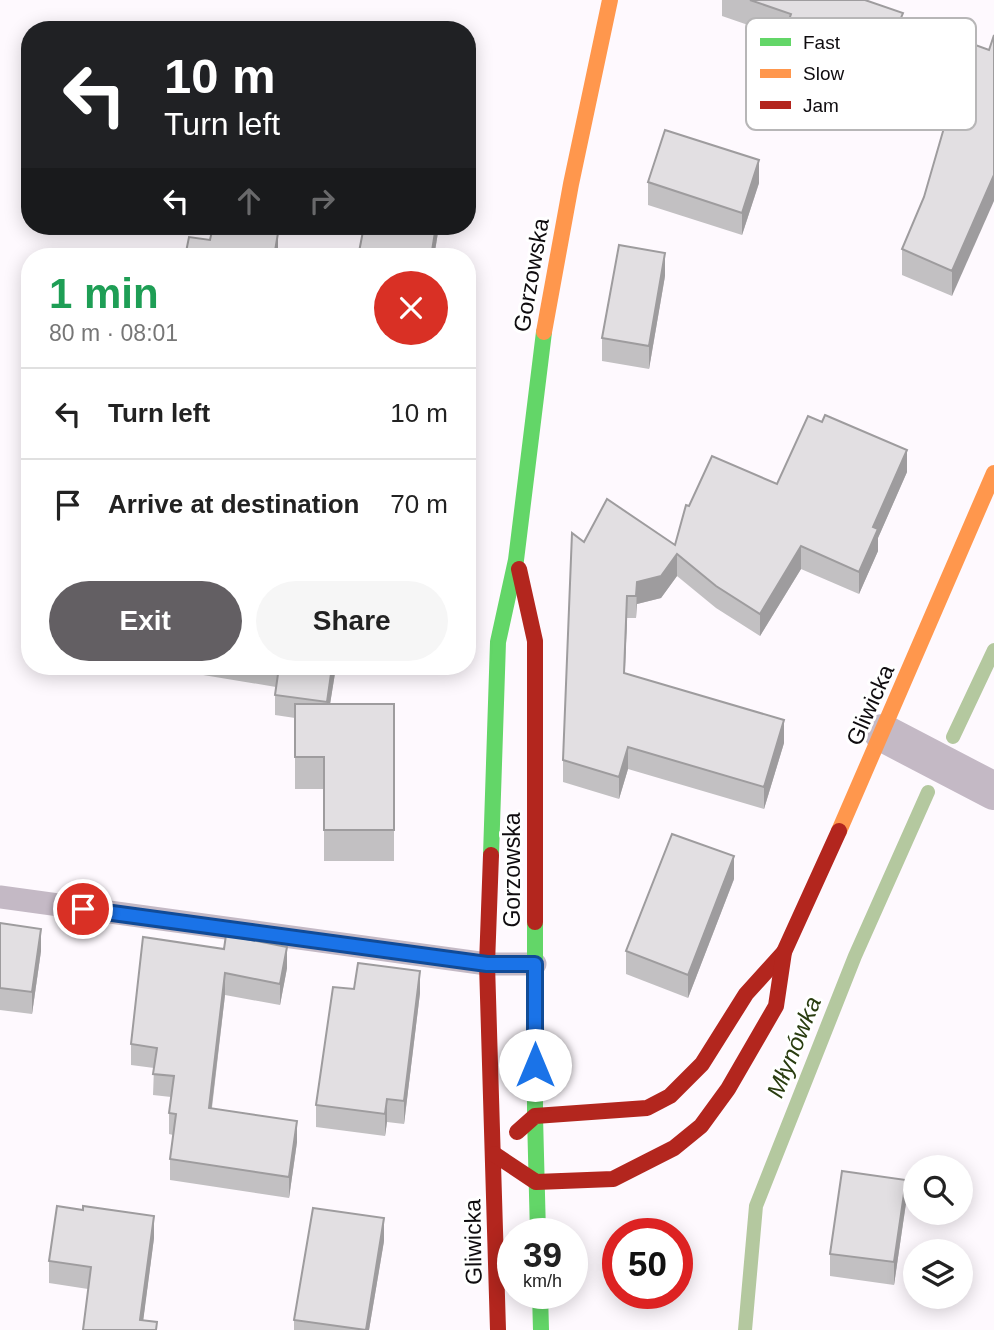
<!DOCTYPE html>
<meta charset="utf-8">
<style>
body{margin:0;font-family:Arial,sans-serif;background:#f6f6f6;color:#222;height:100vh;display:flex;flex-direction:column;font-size:26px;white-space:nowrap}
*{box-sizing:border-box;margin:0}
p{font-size:23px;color:#767676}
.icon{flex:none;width:38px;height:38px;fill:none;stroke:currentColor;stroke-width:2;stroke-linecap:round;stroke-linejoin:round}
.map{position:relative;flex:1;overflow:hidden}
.sheet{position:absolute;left:21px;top:248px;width:455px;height:427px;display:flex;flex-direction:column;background:#fff;border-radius:28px;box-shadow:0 4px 18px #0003}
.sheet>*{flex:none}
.top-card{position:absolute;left:21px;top:21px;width:455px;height:214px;border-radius:28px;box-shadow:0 4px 18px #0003;background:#202124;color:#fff;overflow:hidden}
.tools{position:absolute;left:903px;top:1155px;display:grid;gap:14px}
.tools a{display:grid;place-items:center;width:70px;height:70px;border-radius:50%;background:#fff;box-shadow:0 4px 18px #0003;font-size:35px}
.speed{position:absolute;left:497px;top:1218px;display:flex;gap:14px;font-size:35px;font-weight:700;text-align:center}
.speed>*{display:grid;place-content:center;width:91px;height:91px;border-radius:50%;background:#fff;box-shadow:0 4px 18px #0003;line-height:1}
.speed small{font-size:18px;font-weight:400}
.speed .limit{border:10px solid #d22;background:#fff;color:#111}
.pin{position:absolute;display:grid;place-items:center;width:60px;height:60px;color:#fff;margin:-30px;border:4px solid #fff;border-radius:50%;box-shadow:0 2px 7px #0007}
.me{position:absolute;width:77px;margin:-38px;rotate:0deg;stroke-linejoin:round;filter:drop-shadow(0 0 5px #0008)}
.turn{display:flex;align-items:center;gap:24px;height:147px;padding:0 28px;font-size:32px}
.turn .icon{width:91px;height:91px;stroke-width:2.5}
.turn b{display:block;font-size:49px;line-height:60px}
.lanes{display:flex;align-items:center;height:66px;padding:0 28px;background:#0003;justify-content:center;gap:35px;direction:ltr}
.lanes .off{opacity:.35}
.round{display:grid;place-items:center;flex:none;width:74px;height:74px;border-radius:37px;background:#f6f6f6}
.headline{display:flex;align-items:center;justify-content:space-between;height:119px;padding:0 28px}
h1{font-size:42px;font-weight:800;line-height:52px;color:#1e9e55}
.action{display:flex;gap:14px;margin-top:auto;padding:14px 28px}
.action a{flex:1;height:80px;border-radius:42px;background:#635f63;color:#fff;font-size:28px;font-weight:800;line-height:80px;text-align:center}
.action a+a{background:#f6f6f6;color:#222}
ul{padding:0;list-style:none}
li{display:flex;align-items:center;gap:21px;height:91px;padding:0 28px;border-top:2px solid #e0e0e0}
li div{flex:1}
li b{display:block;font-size:26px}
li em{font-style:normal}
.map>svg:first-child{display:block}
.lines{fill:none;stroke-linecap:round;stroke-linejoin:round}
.stream{stroke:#b4c89f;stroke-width:14}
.lane{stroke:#c4b9c5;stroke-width:23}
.street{stroke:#c4b9c5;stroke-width:38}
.fast{stroke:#63d668;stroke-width:16}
.slow{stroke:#ff974d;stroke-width:16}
.jam{stroke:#b3261e;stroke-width:16}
.wall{fill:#c2c0c2}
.shaded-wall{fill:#9e9c9e}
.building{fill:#e2dfe2;stroke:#9e9c9e;stroke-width:2}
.route-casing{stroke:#114b97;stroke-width:18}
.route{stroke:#1a73e8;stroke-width:12}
.labels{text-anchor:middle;stroke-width:6;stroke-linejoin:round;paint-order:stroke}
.street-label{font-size:23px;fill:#0f0c0f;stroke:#fff}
.water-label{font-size:24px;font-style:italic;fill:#293c0f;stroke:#fff}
.key{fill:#fff;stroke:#b7b6b7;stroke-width:2}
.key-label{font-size:19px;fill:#0f0c0f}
</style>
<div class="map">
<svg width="994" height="1330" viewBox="0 0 994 1330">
<rect width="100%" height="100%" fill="#fef9fe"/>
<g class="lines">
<g class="stream">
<polyline points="953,737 994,650"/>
<polyline points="745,1330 756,1206 855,956 928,792"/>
</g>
<polyline class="lane" points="0,897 487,964 535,964"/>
<polyline class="street" points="883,733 994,791"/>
<g class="fast">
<polyline points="491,855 498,642 516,560 544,332"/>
<polyline points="535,922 535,1116 538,1234"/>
<polyline points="540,1293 541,1330"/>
</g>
<g class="slow">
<polyline points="544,332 571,184 610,0"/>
<polyline points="839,831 994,473"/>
</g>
<g class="jam">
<polyline points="519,569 535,641 535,922"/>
<polyline points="491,855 487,964 498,1330"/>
<polyline points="517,1132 535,1116 647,1108 670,1096 702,1064 746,994 784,952"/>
<polyline points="494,1154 536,1182 613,1179 674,1148 701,1126 728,1089 776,1006 784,952 839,831"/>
</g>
</g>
<g class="wall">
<polygon points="722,0 865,0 903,18 989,50 952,296 902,275 902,249 924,197 952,100 889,79 883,95 856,86 849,108 776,83 776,57 783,37 722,16"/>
<polygon points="648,182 759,183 742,235 648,205"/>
<polygon points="364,226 439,226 434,257 359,257"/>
<polygon points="665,276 649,369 602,361 602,338"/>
<polygon points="907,472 878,538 878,551 859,594 801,569 760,636 716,608 677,576 661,598 637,604 636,618 627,618 624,673 784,743 764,809 628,769 619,799 563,782 563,760 584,542 675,545 689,506 777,484"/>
<polygon points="185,667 336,667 330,704 394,704 394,861 324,861 324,789 295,789 295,718 275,715 275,695 276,687 185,672"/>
<polygon points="734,879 688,998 626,974 626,951"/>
<polygon points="0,923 41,951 32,1014 0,1010"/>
<polygon points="224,949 287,968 280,1005 225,995 212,1108 297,1142 289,1198 170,1180 170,1159 173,1135 169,1134 169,1113 171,1097 153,1095 154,1068 131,1065 131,1044"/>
<polygon points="354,989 420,993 404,1124 387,1122 385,1136 316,1127 316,1105"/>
<polygon points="906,1203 894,1285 830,1276 830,1254"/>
<polygon points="154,1238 143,1320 157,1330 88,1289 49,1283 49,1261"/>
<polygon points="384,1241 369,1330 294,1330 294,1320"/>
</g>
<g class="shaded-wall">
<polygon points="889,53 889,79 883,95 883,69"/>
<polygon points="856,60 856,86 849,108 849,82"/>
<polygon points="759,160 759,183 742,235 742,213"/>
<polygon points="994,175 994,201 952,296 952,271"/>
<polygon points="436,226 439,226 434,257 431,257"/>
<polygon points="278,233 278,257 274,257"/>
<polygon points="665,253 665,276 649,369 649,346"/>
<polygon points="907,450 907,472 878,538 878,551 859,594 859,572 873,527"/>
<polygon points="801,546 801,569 760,636 760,614"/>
<polygon points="677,554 677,576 661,598 637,604 636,618 637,582"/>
<polygon points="627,596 627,618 624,695 624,673"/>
<polygon points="332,667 336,667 327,723 327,702"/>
<polygon points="784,720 784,743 764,809 764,787"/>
<polygon points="628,747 628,769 619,799 619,777"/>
<polygon points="734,856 734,879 688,998 688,975"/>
<polygon points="41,929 41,951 32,1014 32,992"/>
<polygon points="287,947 287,968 280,1005 280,984"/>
<polygon points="420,971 420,993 404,1124 404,1101"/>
<polygon points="225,973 225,995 209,1129 209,1108"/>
<polygon points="387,1099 387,1122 385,1136 385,1114"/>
<polygon points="297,1121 297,1142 289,1198 289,1177"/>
<polygon points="906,1180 906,1203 894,1285 894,1262"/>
<polygon points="154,1216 154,1238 142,1330 140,1320"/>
<polygon points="384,1218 384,1241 369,1330 366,1330"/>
</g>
<g class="building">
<polygon points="750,0 865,0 903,13 901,18 989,50 994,35 994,175 952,271 902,249 924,197 959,76 889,53 883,69 856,60 849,82 776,57 791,14"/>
<polygon points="665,130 759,160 742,213 648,182"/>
<polygon points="213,226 229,226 278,233 274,257 185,257 189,237 210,240"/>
<polygon points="364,226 436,226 431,257 393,257 359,252"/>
<polygon points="619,245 665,253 649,346 602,338"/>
<polygon points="825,415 907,450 873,527 878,529 859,572 801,546 760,614 716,586 677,554 661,576 637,582 636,596 627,596 624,673 784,720 764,787 628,747 619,777 563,760 572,533 584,542 607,499 675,545 686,505 689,506 712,456 777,484 808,416 822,422"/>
<polygon points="275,667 332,667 327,702 275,695 279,667"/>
<polygon points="295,704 394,704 394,830 324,830 324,757 295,757"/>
<polygon points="672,834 734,856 688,975 626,951"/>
<polygon points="0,923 41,929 32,992 0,988"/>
<polygon points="226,935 287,947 280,984 225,973 209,1108 297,1121 289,1177 170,1159 176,1114 169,1113 174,1076 153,1074 157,1048 131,1044 143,937 224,949"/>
<polygon points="358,963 420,971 404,1101 387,1099 385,1114 316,1105 333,987 354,989"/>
<polygon points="842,1171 906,1180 894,1262 830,1254"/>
<polygon points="57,1206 83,1210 83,1206 154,1216 140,1320 157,1322 156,1330 83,1330 91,1267 49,1261"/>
<polygon points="313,1208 384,1218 366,1330 294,1320"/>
</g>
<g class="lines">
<g class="route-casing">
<polyline id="route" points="83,909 487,964 535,964 535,1065"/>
</g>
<use href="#route" class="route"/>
</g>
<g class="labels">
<g class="street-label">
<text transform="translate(531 275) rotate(-80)" y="8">Gorzowska</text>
<text transform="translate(870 705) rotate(-66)" y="8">Gliwicka</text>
<text transform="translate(512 870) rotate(-90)" y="8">Gorzowska</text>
<text transform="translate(473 1242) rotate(-91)" y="8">Gliwicka</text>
</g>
<g class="water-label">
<text transform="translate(794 1047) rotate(-68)" y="8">Młynówka</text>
</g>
</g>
<rect x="746" y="18" width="230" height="112" rx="10" class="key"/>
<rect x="760" y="38" width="31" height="8" fill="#63d668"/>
<rect x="760" y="69" width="31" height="9" fill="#ff974d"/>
<rect x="760" y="101" width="31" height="8" fill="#b3261e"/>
<g class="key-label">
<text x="803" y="49">Fast</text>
<text x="803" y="80">Slow</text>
<text x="803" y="112">Jam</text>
</g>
</svg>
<div class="tools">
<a><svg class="icon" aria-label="search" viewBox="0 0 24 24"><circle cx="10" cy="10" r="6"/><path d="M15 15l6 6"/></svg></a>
<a><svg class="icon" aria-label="layers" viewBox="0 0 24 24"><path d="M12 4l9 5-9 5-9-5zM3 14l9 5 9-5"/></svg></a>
</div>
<div class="speed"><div>39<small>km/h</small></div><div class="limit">50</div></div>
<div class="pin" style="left:83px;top:909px;background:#d93025"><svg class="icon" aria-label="arrive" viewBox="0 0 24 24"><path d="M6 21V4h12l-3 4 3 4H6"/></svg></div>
<svg class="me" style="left:535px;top:1065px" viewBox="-20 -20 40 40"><circle r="19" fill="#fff"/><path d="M0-13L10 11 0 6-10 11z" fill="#1a73e8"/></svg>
<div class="top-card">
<div class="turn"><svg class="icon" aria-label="left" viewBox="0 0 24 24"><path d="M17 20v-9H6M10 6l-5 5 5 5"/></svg><div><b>10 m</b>Turn left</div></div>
<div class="lanes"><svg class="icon" aria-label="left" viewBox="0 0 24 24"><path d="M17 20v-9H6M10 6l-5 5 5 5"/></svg><svg class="icon off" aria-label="ahead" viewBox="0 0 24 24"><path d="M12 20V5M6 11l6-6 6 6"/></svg><svg class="icon off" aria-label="right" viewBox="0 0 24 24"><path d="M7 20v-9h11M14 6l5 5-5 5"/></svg></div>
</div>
<section class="sheet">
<div class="headline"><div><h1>1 min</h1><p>80 m · 08:01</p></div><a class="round" style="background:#d93025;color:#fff"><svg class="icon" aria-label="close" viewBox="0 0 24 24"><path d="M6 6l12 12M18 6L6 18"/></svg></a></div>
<ul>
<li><svg class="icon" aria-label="left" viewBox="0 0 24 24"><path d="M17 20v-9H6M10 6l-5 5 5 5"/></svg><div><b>Turn left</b></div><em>10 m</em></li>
<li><svg class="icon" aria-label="arrive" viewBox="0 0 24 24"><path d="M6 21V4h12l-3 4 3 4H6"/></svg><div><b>Arrive at destination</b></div><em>70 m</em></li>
</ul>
<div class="action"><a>Exit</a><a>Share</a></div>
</section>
</div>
